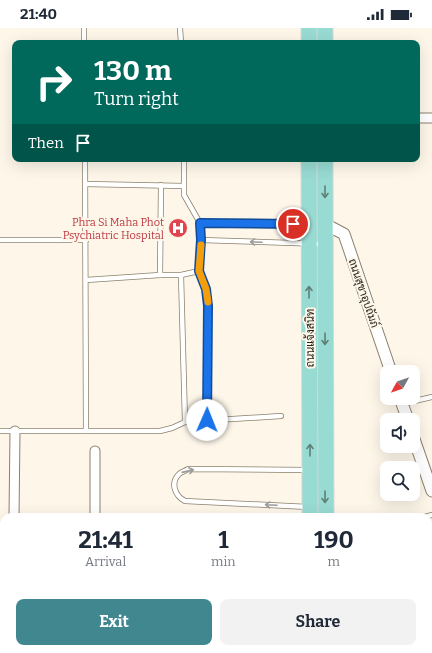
<!DOCTYPE html>
<meta charset="utf-8">
<style>
body{margin:0;font-family:Bitter,Sarabun,serif;background:#f2f2f3;color:#1f2937;height:100vh;display:flex;flex-direction:column;font-size:15px;white-space:nowrap}
*{box-sizing:border-box;margin:0}
p{font-size:13px;color:#747a83}
.icon{flex:none;width:22px;height:22px;fill:none;stroke:currentColor;stroke-width:2;stroke-linecap:round;stroke-linejoin:round}
.map{position:relative;flex:1;overflow:hidden}
.panel{position:absolute;left:0px;top:485px;width:432px;height:140px;display:flex;flex-direction:column;background:#fff;border-radius:12px 12px 0 0;box-shadow:0 4px 16px #0002}
.panel>*{flex:none}
.banner{position:absolute;left:12px;top:12px;width:408px;height:122px;border-radius:8px;box-shadow:0 4px 16px #0002;background:#00695c;color:#fff;overflow:hidden}
.needle{width:26px;rotate:230deg}
.tools{position:absolute;left:380px;top:337px;display:grid;gap:8px}
.tools a{display:grid;place-items:center;width:40px;height:40px;border-radius:8px;background:#fff;box-shadow:0 4px 16px #0002;font-size:20px}
.pin{position:absolute;display:grid;place-items:center;width:34px;height:34px;color:#fff;margin:-17px;border:2px solid #fff;border-radius:50%;box-shadow:0 1px 4px #0007}
.me{position:absolute;width:44px;margin:-22px;rotate:1deg;stroke-linejoin:round;filter:drop-shadow(0 0 3px #0008)}
.turn{display:flex;align-items:center;gap:14px;height:84px;padding:0 16px;font-size:18px}
.turn .icon{width:52px;height:52px;stroke-width:2.5}
.turn b{display:block;font-size:28px;line-height:34px}
.then{display:flex;align-items:center;height:38px;padding:0 16px;background:#0003;gap:8px;font-size:15px}
.eta{display:flex;justify-content:space-evenly;align-items:center;height:68px;text-align:center}
.eta b{font-size:24px;font-weight:700;line-height:28px}
.cta{display:flex;gap:8px;margin-top:auto;padding:8px 16px}
.cta a{flex:1;height:46px;border-radius:8px;background:#408790;color:#fff;font-size:16px;font-weight:700;line-height:46px;text-align:center}
.cta a+a{background:#f2f2f3;color:#1f2937}
.status{display:flex;justify-content:space-between;align-items:center;height:28px;padding:0 20px;background:#fff;direction:ltr}
.status svg{height:11px;fill:currentColor}
.map>svg:first-child{display:block}
.lines{fill:none;stroke-linecap:round;stroke-linejoin:round}
.service-casing{stroke:#8b806c;stroke-width:6}
.minor-casing{stroke:#8b806c;stroke-width:11}
.tertiary-casing{stroke:#8b806c;stroke-width:13}
.primary-casing{stroke:#d8d7d6;stroke-width:17}
.service{stroke:#fff;stroke-width:4.5}
.minor{stroke:#fff;stroke-width:9}
.tertiary{stroke:#fff;stroke-width:11}
.primary{stroke:#98dbd3;stroke-width:15}
.oneway{stroke:#607f76}
.oneway2{stroke:#9e9c98}
.route-casing{stroke:#114b97;stroke-width:10}
.route{stroke:#1a73e8;stroke-width:7}
.slow{stroke:#f59e0b;stroke-width:7}
.labels{text-anchor:middle;stroke-width:4;stroke-linejoin:round;paint-order:stroke}
.health-label{font-size:11px;fill:#be3a42;stroke:#fdf6e9;text-anchor:end}
.street-label{font-size:11px;fill:#27231a;stroke:#fdf6e9}
</style>
<div class="status"><b>21:40</b><svg viewBox="0 0 49 12"><path d="M0 12V9h3v3zM5 12V6h3v6zM10 12V3h3v9zM15 12V0h3v12zM26 1h20v11H26zM47 4h2v5h-2z"/></svg></div>
<div class="map">
<svg width="432" height="625" viewBox="0 0 432 625">
<rect width="100%" height="100%" fill="#fdf6e9"/>
<g class="lines">
<g class="service-casing">
<g id="service">
<polyline points="84,0 84,15"/>
<polyline points="180,0 181,15"/>
<polyline points="85,131 86,403"/>
<polyline points="86,156 184,158"/>
<polyline points="200,195 306,196"/>
<polyline points="0,212 86,212"/>
<polyline points="201,212 323,216"/>
<polyline points="199,243 206,261 208,278 207,392"/>
<polyline points="160,247 161,157"/>
<polyline points="181,247 185,394"/>
<polyline points="86,252 160,247 181,247 199,243 201,212 200,195 184,167 184,131"/>
<polyline points="402,376 432,369"/>
<polyline points="0,403 160,403 172,400 185,394 281,388"/>
<path d="M307,442L188,441C185,443 181,444 179,446C170,455 175,468 185,473L308,479"/>
<polyline points="425,489 432,487"/>
<polyline points="428,536 432,535"/>
</g>
</g>
<g class="minor-casing">
<g id="minor">
<polyline points="417,90 432,90"/>
<polyline points="14,489 15,403"/>
<polyline points="95,489 95,423"/>
<polyline points="49,621 49,625"/>
</g>
</g>
<g class="tertiary-casing">
<g id="tertiary">
<polyline points="325,196 344,206 391,344"/>
<polyline points="400,370 408,392"/>
<polyline points="413,408 432,463"/>
</g>
</g>
<g class="primary-casing">
<g id="primary">
<polyline points="309,0 309,15"/>
<polyline points="325,0 325,15"/>
<polyline points="309,131 310,489"/>
<polyline points="325,131 326,489"/>
<polyline points="310,621 310,625"/>
<polyline points="326,621 326,625"/>
</g>
</g>
<use href="#service" class="service"/>
<use href="#minor" class="minor"/>
<use href="#tertiary" class="tertiary"/>
<use href="#primary" class="primary"/>
</g>
<defs><path id="oneway-shaft" d="M-6 0H5M1.5-3L5.5 0L1.5 3" fill="none" stroke-width="1.6" stroke-linecap="round" stroke-linejoin="round"/></defs>
<g class="oneway">
<use href="#oneway-shaft" transform="translate(325 164) rotate(90)"/>
<use href="#oneway-shaft" transform="translate(309 264) rotate(-90)"/>
<use href="#oneway-shaft" transform="translate(325 311) rotate(90)"/>
<use href="#oneway-shaft" transform="translate(310 422) rotate(-90)"/>
<use href="#oneway-shaft" transform="translate(325 469) rotate(90)"/>
</g>
<g class="oneway2">
<use href="#oneway-shaft" transform="translate(256 214) rotate(-178)"/>
<use href="#oneway-shaft" transform="translate(188 443) rotate(-13)"/>
<use href="#oneway-shaft" transform="translate(271 477) rotate(-177)"/>
</g>
<g class="lines">
<g class="route-casing">
<polyline id="route" points="207,392 208,278 206,261 199,243 201,212 200,195 293,196"/>
</g>
<use href="#route" class="route"/>
<polyline class="slow" points="201,217 199,243 206,261 208,274"/>
</g>
<defs>
<g id="hospital-disc" transform="scale(1)"><circle r="9.5" fill="#e0444e" stroke="#fdf6e9"/><path d="M-5-5h3v3.5h4V-5h3V5h-3V1.5h-4V5h-3Z" fill="#fff"/></g>
</defs>
<g fill-rule="evenodd">
<use href="#hospital-disc" x="178" y="200"/>
</g>
<g class="labels">
<g class="health-label">
<text x="164" y="198">Phra Si Maha Phot<tspan x="164" dy="13">Psychiatric Hospital</tspan></text>
</g>
<g class="street-label">
<text transform="translate(364 265) rotate(71)" y="4">ถนนสุขาอุปถัมภ์</text>
<text transform="translate(310 310) rotate(-90)" y="4">ถนนแจ้งสนิท</text>
</g>
</g>
</svg>
<div class="tools">
<a><svg class="needle" viewBox="-14 -14 28 28"><path d="M0-13l5 13h-10z" fill="#e53935"/><path d="M0 13l5-13h-10z" fill="#747a83"/></svg></a>
<a><svg class="icon" aria-label="sound" viewBox="0 0 24 24"><path d="M4 9h4l5-4v14l-5-4H4zM17 9q2 3 0 6"/></svg></a>
<a><svg class="icon" aria-label="search" viewBox="0 0 24 24"><circle cx="10" cy="10" r="6"/><path d="M15 15l6 6"/></svg></a>
</div>
<div class="pin" style="left:293px;top:196px;background:#d93025"><svg class="icon" aria-label="arrive" viewBox="0 0 24 24"><path d="M6 21V4h12l-3 4 3 4H6"/></svg></div>
<svg class="me" style="left:207px;top:392px" viewBox="-20 -20 40 40"><circle r="19" fill="#fff"/><path d="M0-13L10 11 0 6-10 11z" fill="#1a73e8"/></svg>
<div class="banner">
<div class="turn"><svg class="icon" aria-label="right" viewBox="0 0 24 24"><path d="M7 20v-9h11M14 6l5 5-5 5"/></svg><div><b>130 m</b>Turn right</div></div>
<div class="then">Then<svg class="icon" aria-label="arrive" viewBox="0 0 24 24"><path d="M6 21V4h12l-3 4 3 4H6"/></svg></div>
</div>
<section class="panel">
<div class="eta">
<div><b>21:41</b><p>Arrival</p></div>
<div><b>1</b><p>min</p></div>
<div><b>190</b><p>m</p></div>
</div>
<div class="cta"><a>Exit</a><a>Share</a></div>
</section>
</div>
